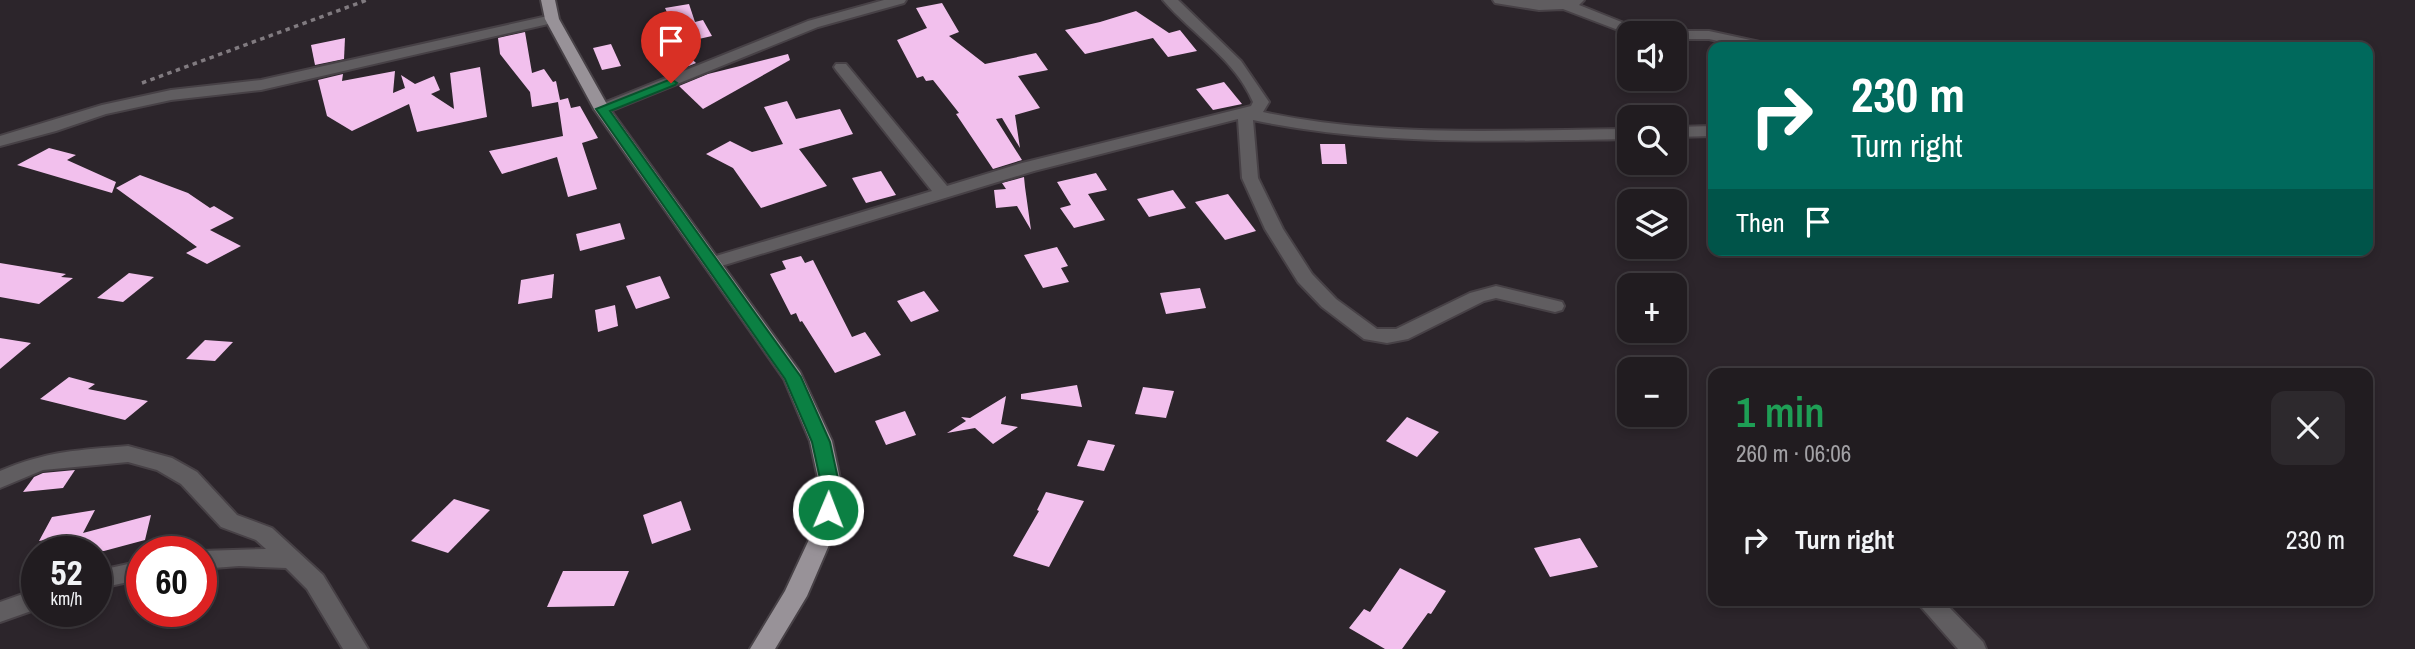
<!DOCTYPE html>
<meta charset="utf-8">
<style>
body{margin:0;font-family:"Archivo Narrow",sans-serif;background:#2d292d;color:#f1f3f6;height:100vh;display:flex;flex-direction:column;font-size:26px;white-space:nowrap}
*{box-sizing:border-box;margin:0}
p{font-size:23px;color:#a2a1a5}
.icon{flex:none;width:38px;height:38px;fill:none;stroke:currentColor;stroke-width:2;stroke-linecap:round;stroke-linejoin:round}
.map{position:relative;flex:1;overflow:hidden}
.side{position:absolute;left:1708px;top:368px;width:665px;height:238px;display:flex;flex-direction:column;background:#211c20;border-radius:14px;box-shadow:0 4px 10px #0003,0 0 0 2px #3e3a3e}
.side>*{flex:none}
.guide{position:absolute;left:1708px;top:42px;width:665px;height:214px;border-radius:14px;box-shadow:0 4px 10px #0003,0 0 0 2px #3e3a3e;background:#00695c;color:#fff;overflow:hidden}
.tools{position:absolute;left:1617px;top:21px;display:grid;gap:14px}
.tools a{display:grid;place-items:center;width:70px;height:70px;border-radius:14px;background:#211c20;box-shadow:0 4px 10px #0003,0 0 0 2px #3e3a3e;font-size:35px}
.speed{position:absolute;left:21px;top:536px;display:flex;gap:14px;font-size:35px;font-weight:700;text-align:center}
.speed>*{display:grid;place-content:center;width:91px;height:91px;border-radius:50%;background:#211c20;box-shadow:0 4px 10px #0003,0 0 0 2px #3e3a3e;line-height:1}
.speed small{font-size:18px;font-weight:400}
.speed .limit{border:10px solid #d22;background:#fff;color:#111}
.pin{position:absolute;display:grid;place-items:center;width:60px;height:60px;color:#fff;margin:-72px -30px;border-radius:50% 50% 50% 0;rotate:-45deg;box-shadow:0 0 7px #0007}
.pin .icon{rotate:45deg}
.me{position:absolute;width:77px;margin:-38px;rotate:1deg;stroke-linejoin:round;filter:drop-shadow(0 0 5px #0008)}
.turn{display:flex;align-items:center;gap:24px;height:147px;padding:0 28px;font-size:32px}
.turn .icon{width:91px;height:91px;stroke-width:2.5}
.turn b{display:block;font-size:49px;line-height:60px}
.then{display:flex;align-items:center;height:66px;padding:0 28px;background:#0003;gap:14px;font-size:26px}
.round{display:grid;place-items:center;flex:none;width:74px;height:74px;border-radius:14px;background:#2d292d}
.overview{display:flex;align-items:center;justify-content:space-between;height:119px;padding:0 28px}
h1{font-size:42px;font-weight:600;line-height:52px;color:#1e9e55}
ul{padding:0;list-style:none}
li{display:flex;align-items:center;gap:21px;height:105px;padding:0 28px}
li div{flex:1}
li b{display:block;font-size:26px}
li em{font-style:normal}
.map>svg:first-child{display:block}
.building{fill:#f2c0ed}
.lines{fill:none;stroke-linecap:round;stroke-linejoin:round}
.minor-casing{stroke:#474146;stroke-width:4}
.primary-casing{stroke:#474146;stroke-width:4}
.path{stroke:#817b80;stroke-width:3.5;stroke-dasharray:4.5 4.5;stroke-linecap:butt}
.minor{fill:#605d60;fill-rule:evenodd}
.primary{fill:#989298;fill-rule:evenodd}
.route{fill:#0b8043;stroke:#07532c;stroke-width:2}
</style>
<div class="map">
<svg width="2415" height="649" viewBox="0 0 2415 649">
<rect width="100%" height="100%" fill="#2c252b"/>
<g class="building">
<polygon points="942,3 959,32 949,36 985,64 1036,53 1048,70 1018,76 1040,108 1015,115 1020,148 1002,118 996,119 1022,160 993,169 956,114 959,113 933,80 926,81 923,76 917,78 897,40 927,28 916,8"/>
<polygon points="689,4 695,22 703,20 712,36 681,43 665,8"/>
<polygon points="1136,11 1169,33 1180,30 1197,51 1168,57 1153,38 1085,54 1065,30 1100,22"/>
<polygon points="525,32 532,73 544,69 553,82 556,81 560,100 568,98 571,108 580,106 598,138 582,143 597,189 568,197 557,157 502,174 489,151 563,136 558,102 532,107 530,92 500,54 498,38"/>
<polygon points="345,38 344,59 315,65 311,45"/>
<polygon points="611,44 621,66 602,70 593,48"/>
<polygon points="684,52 696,63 667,75 653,62"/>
<polygon points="788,54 790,60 703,109 679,86 708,74"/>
<polygon points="480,67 487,117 417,132 409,104 352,131 327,116 318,80 343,74 342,81 395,71 393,93 405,88 401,75 415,84 434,76 440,90 431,94 454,109 450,73"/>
<polygon points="1224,82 1242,104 1213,110 1196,89"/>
<polygon points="787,101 796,119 840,109 853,134 799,149 827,186 761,208 733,168 706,154 730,141 752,152 783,144 764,107"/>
<polygon points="1320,144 1345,144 1347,164 1322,164"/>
<polygon points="49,148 76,155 67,160 116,182 112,193 17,165"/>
<polygon points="881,171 896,195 866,203 852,178"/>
<polygon points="1096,173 1107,190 1088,194 1105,220 1074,228 1060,208 1071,205 1057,182"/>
<polygon points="140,175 188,193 210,208 214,206 234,218 210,230 241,246 207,264 186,253 197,247 116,188"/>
<polygon points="1024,177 1025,187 1031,230 1017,206 996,208 994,190 1006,189 1002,183"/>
<polygon points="1173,190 1186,208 1149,217 1137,199"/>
<polygon points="1228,194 1256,231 1225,240 1195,202"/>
<polygon points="620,223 625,239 580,251 576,234"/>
<polygon points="1057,247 1068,266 1061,268 1069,282 1043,288 1024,255"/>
<polygon points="801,256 805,263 813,260 852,337 865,332 881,355 835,373 802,321 800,322 796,313 791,315 770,274 786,269 782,261"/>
<polygon points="0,263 66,274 61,277 73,278 39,304 0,297"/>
<polygon points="129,273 154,277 123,302 97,298"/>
<polygon points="554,274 552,298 518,304 521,280"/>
<polygon points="660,276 670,298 636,309 626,286"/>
<polygon points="1200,288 1206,308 1166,314 1160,293"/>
<polygon points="924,291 939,311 911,322 897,301"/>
<polygon points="615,305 618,326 598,332 595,310"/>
<polygon points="0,338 31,343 0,369"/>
<polygon points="205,340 233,342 215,361 186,359"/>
<polygon points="69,377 95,384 88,389 148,401 125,420 40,399"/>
<polygon points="1077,385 1082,407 1021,399 1021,394"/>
<polygon points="1143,387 1174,391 1166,418 1135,414"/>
<polygon points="1006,396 1001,424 1018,427 993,444 975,428 947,433 966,421 961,417 970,418"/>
<polygon points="905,411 916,435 886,445 875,421"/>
<polygon points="1407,417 1439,432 1417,457 1386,441"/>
<polygon points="1088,440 1115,445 1104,471 1077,466"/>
<polygon points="75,470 63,488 23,492 34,477 43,473"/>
<polygon points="1046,492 1084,501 1049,567 1013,556 1039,511 1037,510"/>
<polygon points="454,499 490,510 448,553 411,541"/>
<polygon points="681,501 691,530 652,544 643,515"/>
<polygon points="95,510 83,533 151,515 145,540 104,551 38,551 37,545 57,538 39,541 52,517"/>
<polygon points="1580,538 1598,567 1550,577 1534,548"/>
<polygon points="1400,568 1446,591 1431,614 1428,613 1402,649 1385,649 1349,628 1364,609 1370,612"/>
<polygon points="563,571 629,571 614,606 547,607"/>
</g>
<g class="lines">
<g class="minor-casing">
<g id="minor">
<polygon points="884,0 906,0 904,3 818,27 608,112 602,114 594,109 596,106 808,21"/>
<path d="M1163,0H1178L1241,61L1269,102L1263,112C1382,138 1508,130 1629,129V139C1505,141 1376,146 1253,120L1258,178L1283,229L1312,274L1336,299L1377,329H1396L1470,293L1496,286L1562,302L1564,306L1562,310L1555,312L1496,298L1484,301L1408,339L1387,343L1364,339L1322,307L1298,282L1265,229L1242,178L1238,119L1034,171L718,267H706L703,263L706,259L932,191L836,70L834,67L836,64H846L947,186L1022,163L1251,106L1253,102C1235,59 1192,34 1163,0Z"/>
<polygon points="1493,0 1584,0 1579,5 1629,25 1658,29 1665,33 1626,33 1563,9 1539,10 1495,3"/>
<polygon points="552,15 557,16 557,22 261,90 171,100 106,114 56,131 0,146 0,136 102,105 171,90 261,80"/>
<polygon points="1675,31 1709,31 1769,44 1771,47 1745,47 1709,39 1675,39 1675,33 1669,33"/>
<polygon points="1713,126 1713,136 1675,137 1675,127"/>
<path d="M128,446L172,458L197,472L237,515L272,528L323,575L368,649H343L307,589L286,568L239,566L201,569V551L266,549L256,540L221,527L181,484L157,470L128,462L43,470L0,488V471C47,451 78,450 128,446Z"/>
<polygon points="142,561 142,579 96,589 96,571"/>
<polygon points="37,589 37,609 0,622 0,602"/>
<polygon points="1915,600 1942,600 1983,642 1986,649 1958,649"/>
</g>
</g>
<g class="primary-casing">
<polygon id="primary" points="541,0 555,0 559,19 609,108 800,372 832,441 842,488 835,531 807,596 775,649 750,649 785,591 813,531 820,488 810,441 784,379 594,109 545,19"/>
</g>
<polyline class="path" points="142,83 367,0"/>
<use href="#minor" class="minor"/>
<use href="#primary" class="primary"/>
</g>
<polygon class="route" points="671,79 677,83 675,85 610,111 801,377 830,442 840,488 834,515 821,515 818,510 822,488 812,442 785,379 596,109"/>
</svg>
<div class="tools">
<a><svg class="icon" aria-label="sound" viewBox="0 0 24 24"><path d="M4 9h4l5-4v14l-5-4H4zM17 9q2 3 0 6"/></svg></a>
<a><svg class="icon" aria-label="search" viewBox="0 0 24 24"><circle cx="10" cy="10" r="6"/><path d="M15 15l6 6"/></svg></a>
<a><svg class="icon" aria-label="layers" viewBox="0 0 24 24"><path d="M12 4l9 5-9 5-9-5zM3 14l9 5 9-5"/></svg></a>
<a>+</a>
<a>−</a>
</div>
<div class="speed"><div>52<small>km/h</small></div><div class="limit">60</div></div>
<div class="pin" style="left:671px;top:83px;background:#d93025"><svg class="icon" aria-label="arrive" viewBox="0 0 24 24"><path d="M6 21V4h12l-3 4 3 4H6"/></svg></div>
<svg class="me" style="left:828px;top:510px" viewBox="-20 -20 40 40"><circle r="17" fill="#0b8043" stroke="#fff" stroke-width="3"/><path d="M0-11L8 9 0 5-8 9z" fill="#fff"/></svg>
<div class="guide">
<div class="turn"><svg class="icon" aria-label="right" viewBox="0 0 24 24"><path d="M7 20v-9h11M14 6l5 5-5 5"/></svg><div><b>230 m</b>Turn right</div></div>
<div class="then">Then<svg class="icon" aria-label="arrive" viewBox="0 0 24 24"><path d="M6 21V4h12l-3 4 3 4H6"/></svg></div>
</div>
<section class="side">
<div class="overview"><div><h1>1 min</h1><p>260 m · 06:06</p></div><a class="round"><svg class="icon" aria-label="close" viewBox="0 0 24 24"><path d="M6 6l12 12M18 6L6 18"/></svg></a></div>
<ul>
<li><svg class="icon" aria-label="right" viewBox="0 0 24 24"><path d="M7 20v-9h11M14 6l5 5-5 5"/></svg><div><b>Turn right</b></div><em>230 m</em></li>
</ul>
</section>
</div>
